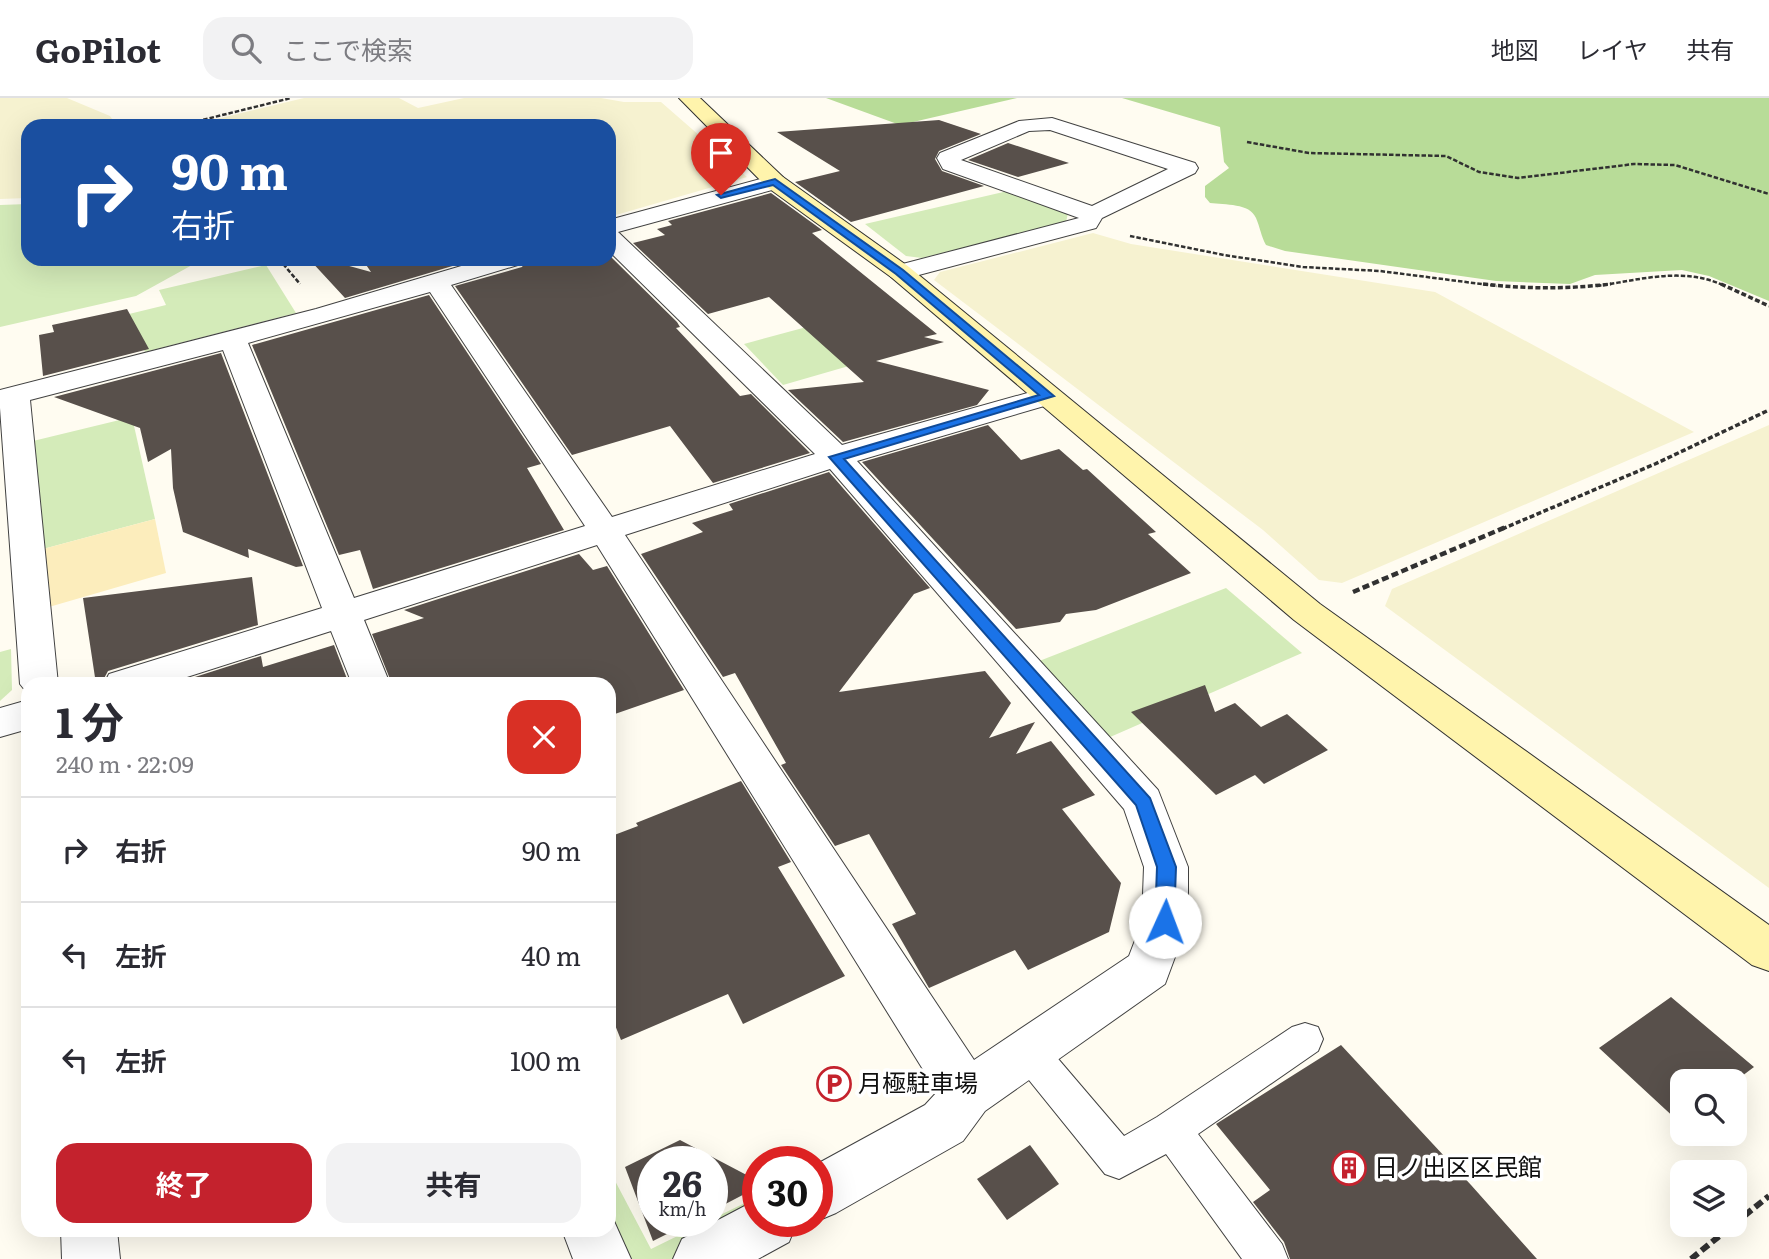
<!DOCTYPE html>
<html lang="ja">
<meta charset="utf-8">
<style>
body{margin:0;font-family:Literata,"Noto Sans JP",serif;background:#f2f2f3;color:#2b2b33;height:100vh;display:flex;flex-direction:column;font-size:26px;white-space:nowrap}
*{box-sizing:border-box;margin:0}
p{font-size:23px;color:#7c7c81}
.icon{flex:none;width:38px;height:38px;fill:none;stroke:currentColor;stroke-width:2;stroke-linecap:round;stroke-linejoin:round}
.map{position:relative;flex:1;overflow:hidden}
.sheet{position:absolute;left:21px;top:579px;width:595px;height:560px;display:flex;flex-direction:column;background:#fff;border-radius:21px;box-shadow:0 7px 28px #0002}
.sheet>*{flex:none}
.guide{position:absolute;left:21px;top:21px;width:595px;height:147px;border-radius:21px;box-shadow:0 7px 28px #0002;background:#1a4fa0;color:#fff;overflow:hidden}
.buttons{position:absolute;left:1670px;top:971px;display:grid;gap:14px}
.buttons a{display:grid;place-items:center;width:77px;height:77px;border-radius:14px;background:#fff;box-shadow:0 7px 28px #0002;font-size:35px}
.speed{position:absolute;left:637px;top:1048px;display:flex;gap:14px;font-size:35px;font-weight:700;text-align:center}
.speed>*{display:grid;place-content:center;width:91px;height:91px;border-radius:50%;background:#fff;box-shadow:0 7px 28px #0002;line-height:1}
.speed small{font-size:18px;font-weight:400}
.speed .limit{border:10px solid #d22;background:#fff;color:#111}
.pin{position:absolute;display:grid;place-items:center;width:60px;height:60px;color:#fff;margin:-72px -30px;border-radius:50% 50% 50% 0;rotate:-45deg;box-shadow:0 0 7px #0007}
.pin .icon{rotate:45deg}
.me{position:absolute;width:77px;margin:-38px;rotate:2deg;stroke-linejoin:round;filter:drop-shadow(0 0 5px #0008)}
.turn{display:flex;align-items:center;gap:24px;height:147px;padding:0 35px;font-size:32px}
.turn .icon{width:91px;height:91px;stroke-width:2.5}
.turn b{display:block;font-size:49px;line-height:60px}
.round{display:grid;place-items:center;flex:none;width:74px;height:74px;border-radius:21px;background:#f2f2f3}
.head{display:flex;align-items:center;justify-content:space-between;height:119px;padding:0 35px}
h1{font-size:42px;font-weight:700;line-height:52px}
.action{display:flex;gap:14px;margin-top:auto;padding:14px 35px}
.action a{flex:1;height:80px;border-radius:21px;background:#c4222d;color:#fff;font-size:28px;font-weight:700;line-height:80px;text-align:center}
.action a+a{background:#f2f2f3;color:#2b2b33}
ul{padding:0;list-style:none}
li{display:flex;align-items:center;gap:21px;height:105px;padding:0 35px;border-top:2px solid #e1e1e2}
li div{flex:1}
li b{display:block;font-size:26px}
li em{font-style:normal}
header{display:flex;align-items:center;gap:42px;box-sizing:border-box;height:98px;padding:0 35px;background:#fff;border-bottom:2px solid #e1e1e2}
header strong{font-size:33px}
nav{display:flex;gap:38px;margin-inline-start:auto;font-size:24px}
.search{width:490px;height:63px;background:#f2f2f3;display:flex;align-items:center;gap:18px;box-sizing:border-box;padding:0 24px;border-radius:21px;color:#7c7c81;font-size:26px}
.map>svg:first-child{display:block}
.farmland{fill:#f6f2d0}
.green{fill:#d4ebb9}
.forest{fill:#b8dc98}
.sand{fill:#fcedbc}
.building{fill:#58504b}
.lines{fill:none;stroke-linecap:round;stroke-linejoin:round}
.lane-casing{stroke:#424242;stroke-width:2}
.street-casing{stroke:#424242;stroke-width:2}
.secondary-casing{stroke:#313131;stroke-width:2}
.path-far3{stroke:#313131;stroke-width:2.5;stroke-dasharray:4.5 2;stroke-linecap:butt}
.path-far2{stroke:#313131;stroke-width:3.5;stroke-dasharray:5 2.5;stroke-linecap:butt}
.path-far1{stroke:#313131;stroke-width:4.5;stroke-dasharray:7 3.5;stroke-linecap:butt}
.path{stroke:#313131;stroke-width:6;stroke-dasharray:9 4.5;stroke-linecap:butt}
.lane{fill:#fff;fill-rule:evenodd}
.street{fill:#fff;fill-rule:evenodd}
.secondary{fill:#fff4ac;fill-rule:evenodd}
.route{fill:#1a73e8;stroke:#114b97;stroke-width:2}
.labels{text-anchor:middle;stroke-width:7;stroke-linejoin:round;paint-order:stroke}
.near-poi-label{font-size:24px;fill:#0f0f0f;stroke:#fff;text-anchor:start}
</style>
<header>
<strong>GoPilot</strong>
<div class="search"><svg class="icon" aria-label="search" viewBox="0 0 24 24"><circle cx="10" cy="10" r="6"/><path d="M15 15l6 6"/></svg>ここで検索</div>
<nav><a>地図</a><a>レイヤ</a><a>共有</a></nav>
</header>
<div class="map">
<svg width="1769" height="1161" viewBox="0 0 1769 1161">
<rect width="100%" height="100%" fill="#fffcf1"/>
<g class="farmland">
<polygon points="0,0 67,0 110,18 117,28 28,28 28,100 0,101"/>
<polygon points="304,0 399,0 418,10 464,0 601,0 624,4 661,4 747,79 609,119 609,28 188,28"/>
<polygon points="1093,135 1131,146 1435,194 1694,334 1342,485 1319,482 1263,432 934,182 940,174"/>
<polygon points="1769,327 1769,790 1385,508 1392,491"/>
</g>
<g class="green">
<polygon points="1012,92 1069,111 1066,124 922,160 906,158 865,126"/>
<polygon points="28,106 28,161 203,161 136,198 0,229 0,107"/>
<polygon points="266,167 296,215 145,254 129,216 166,207 159,192"/>
<polygon points="814,227 880,259 783,287 744,246"/>
<polygon points="132,319 155,421 43,451 33,343"/>
<polygon points="1226,490 1302,555 1101,643 1029,567"/>
<polygon points="11,551 12,592 0,603 0,554"/>
<polygon points="613,1079 651,1151 706,1124 712,1124 712,1121 753,1101 758,1111 683,1161 629,1161 609,1112 609,1081"/>
</g>
<g class="forest">
<polygon points="826,0 1017,0 900,27"/>
<path d="M1122,0H1769V203L1709,178L1682,172L1595,177L1570,186L1496,183L1285,153L1266,147C1261,138 1260,129 1256,120C1250,105 1225,107 1210,105L1205,99V88L1229,70L1224,64L1220,29Z"/>
</g>
<polygon class="sand" points="155,421 166,475 49,509 43,451"/>
<g class="building">
<polygon points="939,22 981,36 939,53 935,61 942,73 984,88 851,124 795,84 840,73 777,34"/>
<polygon points="1008,45 1069,65 1018,79 968,62"/>
<polygon points="771,95 822,132 812,135 937,236 924,239 944,244 876,263 989,292 977,307 843,344 788,292 864,284 769,199 708,216 633,145 665,137 657,131 672,127 668,123"/>
<polygon points="609,157 677,224 680,229 676,230 740,298 751,296 810,355 713,385 670,328 572,357 455,188 522,169 527,161 609,161"/>
<polygon points="309,161 324,161 371,174 362,161 476,161 345,200"/>
<polygon points="429,197 541,366 527,370 564,432 373,491 360,452 339,457 252,247"/>
<polygon points="127,211 149,251 43,278 39,237 54,234 52,227"/>
<polygon points="221,255 303,468 296,469 248,451 249,460 183,434 173,390 171,351 148,364 140,330 54,299"/>
<polygon points="988,327 1021,362 1059,351 1083,372 1087,371 1156,434 1148,436 1191,475 1096,512 1066,516 1060,524 1016,531 862,364"/>
<polygon points="829,374 930,490 914,496 839,594 985,573 1011,605 989,640 1035,624 1016,656 1051,643 1095,697 1062,711 1121,785 1109,834 1028,872 1015,852 929,890 892,826 916,816 869,736 835,748 781,667 786,665 735,575 723,579 641,456 703,434 692,425 733,412 729,406"/>
<polygon points="579,456 593,472 607,468 684,592 612,617 609,611 609,586 392,586 372,536 424,520 404,512"/>
<polygon points="252,479 258,527 108,573 101,586 96,586 83,500"/>
<polygon points="334,547 349,586 173,586 261,558 263,569"/>
<polygon points="1205,587 1215,614 1235,605 1261,629 1287,616 1328,652 1264,686 1255,677 1216,697 1131,614"/>
<polygon points="741,683 791,764 778,769 845,878 743,926 728,896 621,942 609,912 609,739 638,728 636,725"/>
<polygon points="1671,899 1754,969 1734,984 1682,984 1682,1022 1679,1024 1599,950"/>
<polygon points="1341,947 1471,1087 1537,1161 1290,1161 1284,1144 1253,1104 1270,1092 1216,1026"/>
<polygon points="680,1042 758,1083 758,1089 712,1113 712,1064 653,1064 653,1124 691,1124 653,1143 625,1069"/>
<polygon points="1030,1047 1059,1086 1007,1122 977,1081"/>
</g>
<g class="lines">
<g class="lane-casing">
<polygon id="lane" points="1305,925 1318,929 1323,941 1318,953 1198,1036 1282,1146 1288,1161 1242,1161 1166,1056 1119,1081 1105,1076 1016,966 1011,954 1016,942 1029,937 1042,942 1124,1038 1157,1019 1292,929"/>
</g>
<g class="street-casing">
<g id="street">
<path d="M1052,20L1195,65L1198,70L1195,75L1102,120L1096,130L900,182L891,179L887,174L891,169L1079,120L943,71L937,60L940,55L1019,23ZM1050,32L1168,71L1092,108L961,62L1029,33Z"/>
<path d="M775,77L783,79L786,84L783,89L618,134L842,347L1038,292L1048,289L1058,292L1063,298L1058,304L857,363L1158,692L1188,769V824L1165,886L985,1013L963,1043L836,1115L817,1123V1066L925,1007L937,994L597,447L364,522L390,586H352L331,533L165,586H104L109,576L322,510L223,252L30,302L58,586H28V596L20,586L0,310V292L316,211L485,161H524L521,166L451,187L612,419L815,356L609,153V122ZM430,194L585,428L354,500L248,245ZM830,371L1124,711L1144,769L1142,824L1129,858L974,962L625,437Z"/>
<polygon points="28,602 28,631 0,639 0,610"/>
<polygon points="758,1101 758,1124 797,1124 789,1144 758,1161 673,1161 682,1141"/>
<polygon points="609,1112 631,1161 573,1161 562,1132 609,1132"/>
<polygon points="61,1132 117,1132 120,1161 62,1161"/>
</g>
</g>
<g class="secondary-casing">
<polygon id="secondary" points="679,0 700,0 783,79 909,169 1320,506 1769,827 1769,873 1752,867 1294,522 891,179 767,89"/>
</g>
<g class="path-far3">
<polyline points="178,28 291,0"/>
<polyline points="1247,44 1309,55 1446,58 1479,74 1518,80 1634,66 1675,67 1769,96"/>
<polyline points="1130,138 1224,157 1303,169 1380,173 1497,188"/>
<polyline points="279,161 300,186"/>
<path d="M1597,188C1640,182 1683,168 1725,188"/>
</g>
<g class="path-far2">
<path d="M1483,186C1526,191 1568,191 1611,186"/>
<polyline points="1721,186 1769,208"/>
<polyline points="1502,431 1655,366 1769,312"/>
</g>
<polyline class="path-far1" points="1353,494 1506,429"/>
<g class="path">
<polyline points="1734,1126 1769,1098"/>
<polyline points="1691,1161 1733,1127"/>
</g>
<use href="#lane" class="lane"/>
<use href="#street" class="street"/>
<use href="#secondary" class="secondary"/>
</g>
<polygon class="route" points="775,81 903,172 1054,298 844,361 1150,700 1176,769 1174,824 1172,830 1165,832 1158,830 1155,824 1157,769 1136,707 829,359 1039,297 896,176 773,87 721,100 717,97"/>
<defs>
<g id="parking-ring" transform="scale(1.75)"><circle r="9.5" fill="#fff" stroke="#c4222d" stroke-width="1.5"/><path d="M-3.5-5.5H1a3.5 3.5 0 0 1 0 7H-1V5.5H-3.5ZM-1-3.4V-.6H.8a1.4 1.4 0 0 0 0-2.8Z" fill="#c4222d"/></g>
<g id="building-ring" transform="scale(1.75)"><circle r="9.5" fill="#fff" stroke="#c4222d" stroke-width="1.5"/><path d="M-4-6H4V6H1V3H-1V6H-4ZM-2.5-4.3h1.7v1.8h-1.7ZM.8-4.3h1.7v1.8H.8ZM-2.5-1h1.7V.8h-1.7ZM.8-1h1.7V.8H.8Z" fill="#c4222d"/></g>
</defs>
<g fill-rule="evenodd">
<use href="#parking-ring" x="834" y="986"/>
<use href="#building-ring" x="1349" y="1070"/>
</g>
<g class="labels">
<g class="near-poi-label">
<text x="858" y="994">月極駐車場</text>
<text x="1374" y="1078">日ノ出区区民館</text>
</g>
</g>
</svg>
<div class="buttons">
<a><svg class="icon" aria-label="search" viewBox="0 0 24 24"><circle cx="10" cy="10" r="6"/><path d="M15 15l6 6"/></svg></a>
<a><svg class="icon" aria-label="layers" viewBox="0 0 24 24"><path d="M12 4l9 5-9 5-9-5zM3 14l9 5 9-5"/></svg></a>
</div>
<div class="speed"><div>26<small>km/h</small></div><div class="limit">30</div></div>
<div class="pin" style="left:721px;top:97px;background:#d93025"><svg class="icon" aria-label="arrive" viewBox="0 0 24 24"><path d="M6 21V4h12l-3 4 3 4H6"/></svg></div>
<svg class="me" style="left:1165px;top:824px" viewBox="-20 -20 40 40"><circle r="19" fill="#fff"/><path d="M0-13L10 11 0 6-10 11z" fill="#1a73e8"/></svg>
<div class="guide">
<div class="turn"><svg class="icon" aria-label="right" viewBox="0 0 24 24"><path d="M7 20v-9h11M14 6l5 5-5 5"/></svg><div><b>90 m</b>右折</div></div>
</div>
<section class="sheet">
<div class="head"><div><h1>1 分</h1><p>240 m · 22:09</p></div><a class="round" style="background:#d93025;color:#fff"><svg class="icon" aria-label="close" viewBox="0 0 24 24"><path d="M6 6l12 12M18 6L6 18"/></svg></a></div>
<ul>
<li><svg class="icon" aria-label="right" viewBox="0 0 24 24"><path d="M7 20v-9h11M14 6l5 5-5 5"/></svg><div><b>右折</b></div><em>90 m</em></li>
<li><svg class="icon" aria-label="left" viewBox="0 0 24 24"><path d="M17 20v-9H6M10 6l-5 5 5 5"/></svg><div><b>左折</b></div><em>40 m</em></li>
<li><svg class="icon" aria-label="left" viewBox="0 0 24 24"><path d="M17 20v-9H6M10 6l-5 5 5 5"/></svg><div><b>左折</b></div><em>100 m</em></li>
</ul>
<div class="action"><a>終了</a><a>共有</a></div>
</section>
</div>
